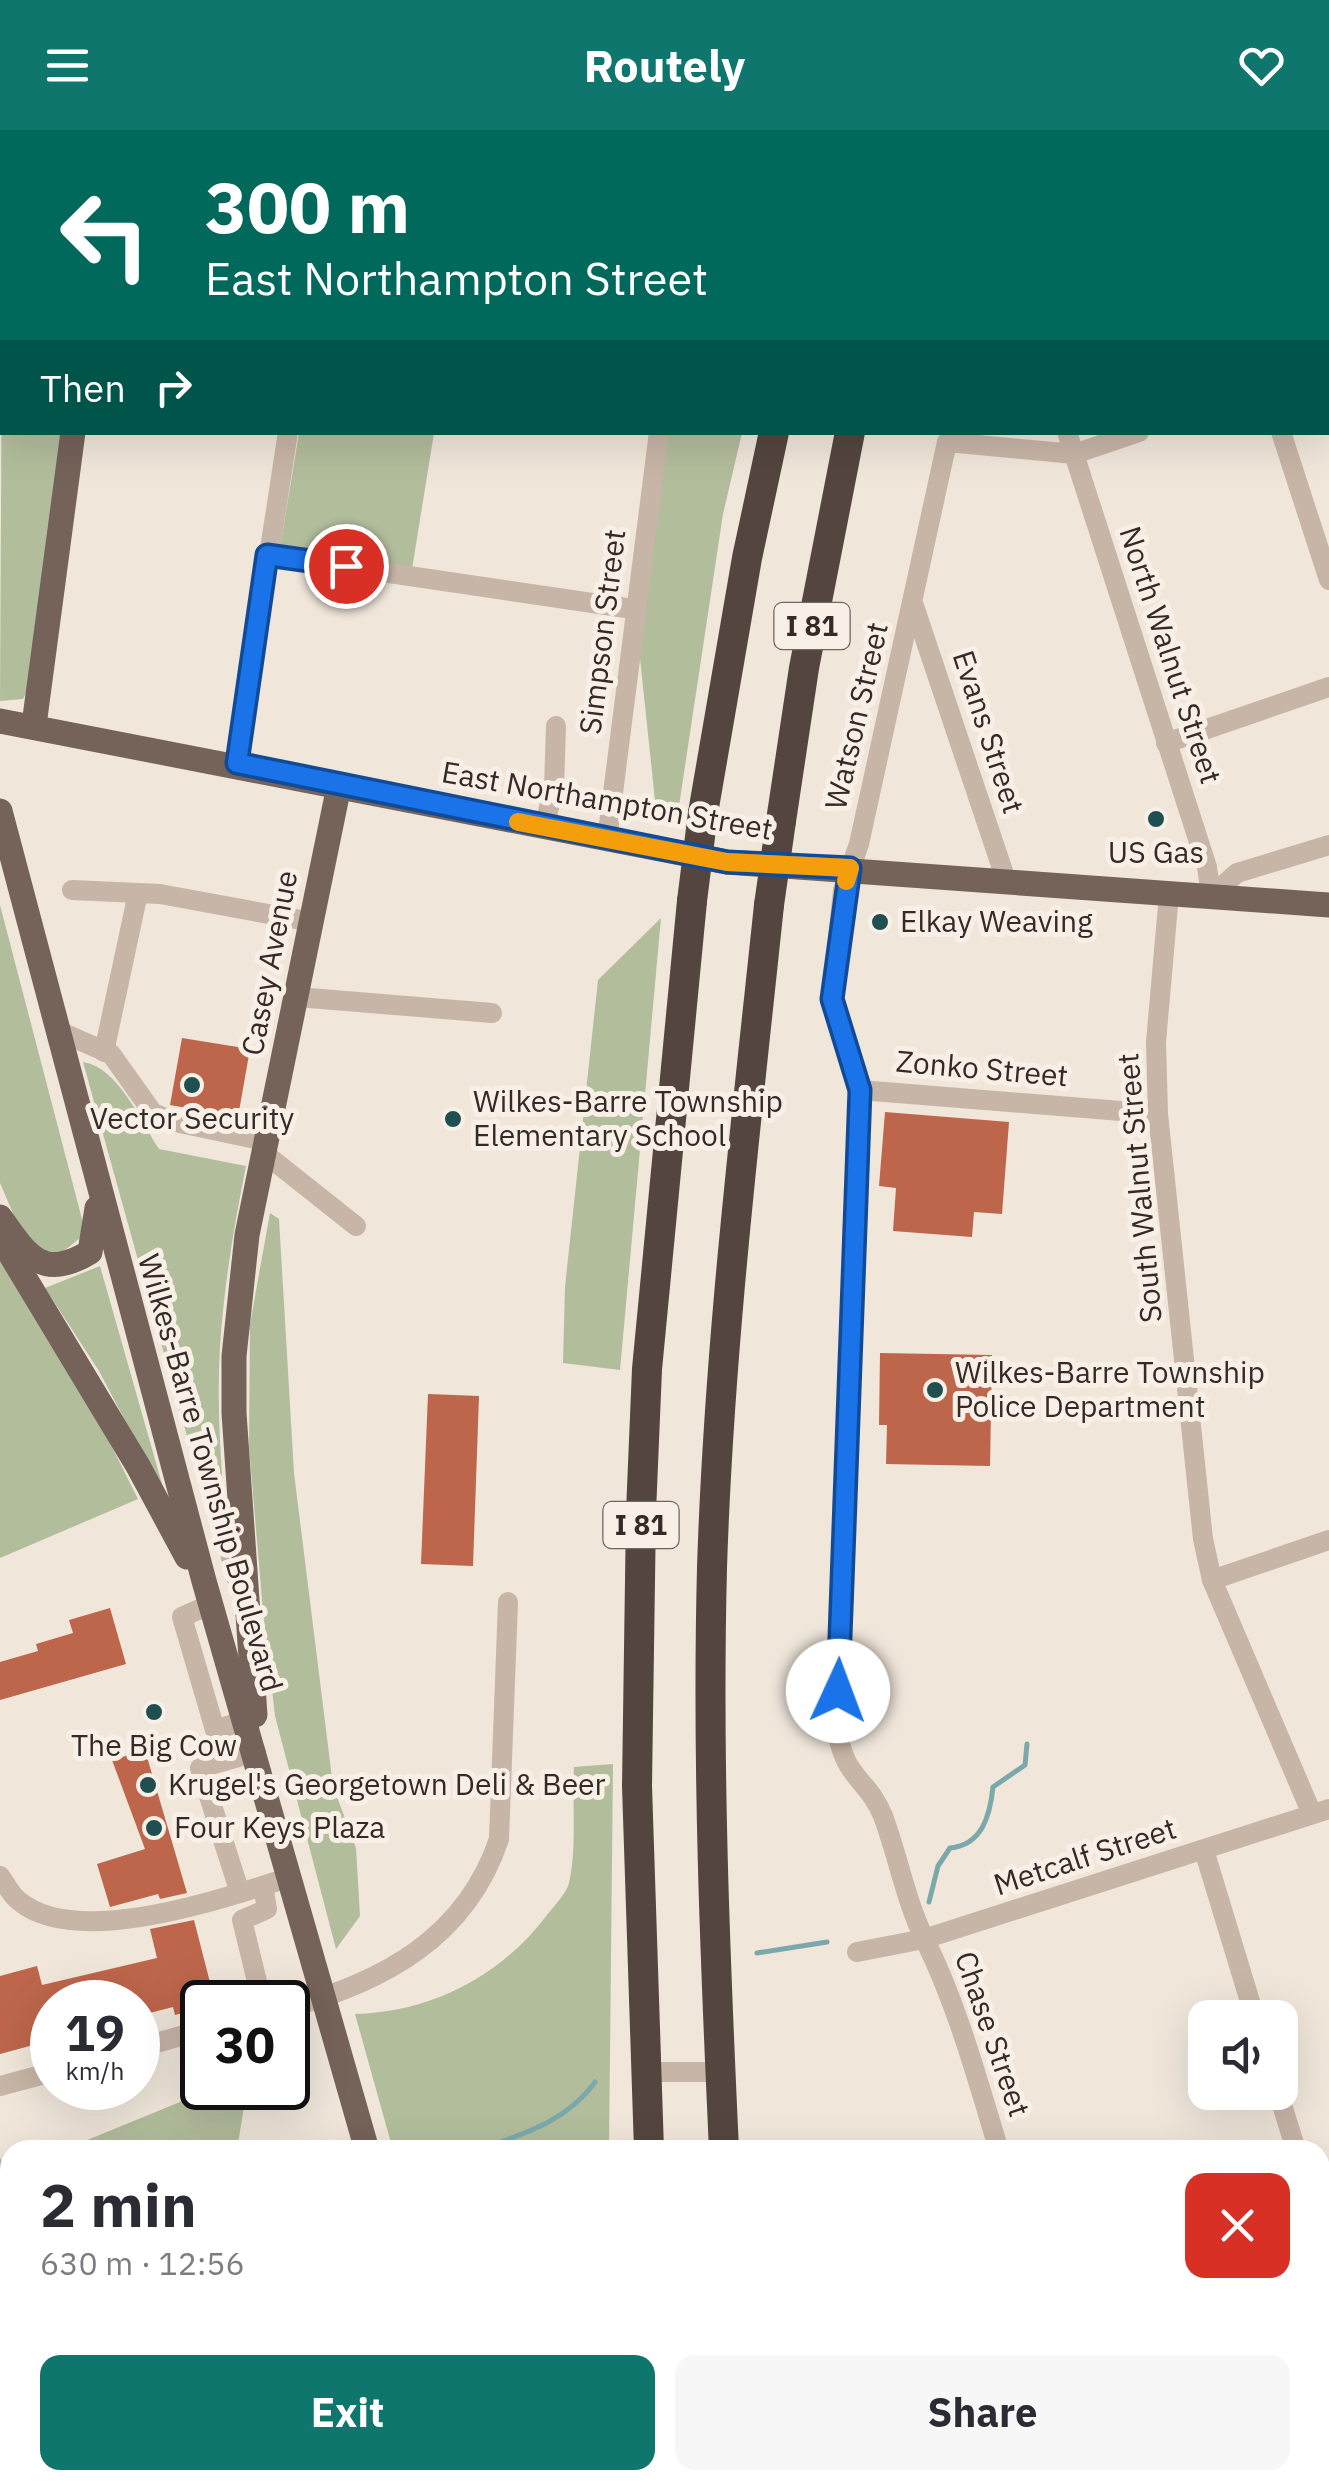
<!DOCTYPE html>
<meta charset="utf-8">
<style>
body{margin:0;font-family:"IBM Plex Sans",sans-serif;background:#f7f7f7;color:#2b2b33;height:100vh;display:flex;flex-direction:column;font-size:38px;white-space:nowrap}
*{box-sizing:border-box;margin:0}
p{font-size:32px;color:#7c7c81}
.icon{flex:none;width:55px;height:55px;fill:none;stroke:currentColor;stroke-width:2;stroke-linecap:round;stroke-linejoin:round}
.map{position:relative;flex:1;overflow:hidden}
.sheet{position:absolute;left:0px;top:2010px;width:1330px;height:350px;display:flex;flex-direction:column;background:#fff;border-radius:30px 30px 0 0;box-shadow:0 10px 40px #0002}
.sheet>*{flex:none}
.top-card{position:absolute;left:0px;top:0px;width:1330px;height:305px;box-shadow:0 10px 40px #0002;background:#00695c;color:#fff;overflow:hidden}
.controls{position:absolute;left:1188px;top:1870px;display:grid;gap:20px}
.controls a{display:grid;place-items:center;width:110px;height:110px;border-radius:20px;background:#fff;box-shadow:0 10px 40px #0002;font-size:50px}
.speed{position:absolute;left:30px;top:1850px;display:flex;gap:20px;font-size:50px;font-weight:700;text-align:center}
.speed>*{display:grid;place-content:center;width:130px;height:130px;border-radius:50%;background:#fff;box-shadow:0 10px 40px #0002;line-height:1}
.speed small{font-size:25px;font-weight:400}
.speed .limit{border:5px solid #111;border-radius:15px;background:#fff;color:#111}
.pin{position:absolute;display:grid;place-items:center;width:85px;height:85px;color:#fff;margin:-42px;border:5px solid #fff;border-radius:50%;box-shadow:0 2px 10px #0007}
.me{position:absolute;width:110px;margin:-55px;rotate:2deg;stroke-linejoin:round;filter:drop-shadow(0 0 8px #0008)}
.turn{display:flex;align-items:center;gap:35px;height:210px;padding:0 40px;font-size:45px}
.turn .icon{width:130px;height:130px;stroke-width:2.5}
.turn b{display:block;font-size:70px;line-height:85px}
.then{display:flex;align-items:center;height:95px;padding:0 40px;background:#0003;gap:20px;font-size:38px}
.round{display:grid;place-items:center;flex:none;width:105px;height:105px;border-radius:20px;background:#f7f7f7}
.overview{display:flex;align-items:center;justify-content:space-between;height:170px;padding:0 40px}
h1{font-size:60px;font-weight:700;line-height:75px}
.primary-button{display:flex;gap:20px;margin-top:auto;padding:20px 40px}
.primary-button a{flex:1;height:115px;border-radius:20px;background:#0f766e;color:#fff;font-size:40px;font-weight:700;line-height:115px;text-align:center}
.primary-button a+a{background:#f7f7f7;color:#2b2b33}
header{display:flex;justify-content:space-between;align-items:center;height:130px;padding:0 40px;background:#0f766e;color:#fff;font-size:45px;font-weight:700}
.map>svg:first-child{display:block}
.green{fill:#b2bd9c}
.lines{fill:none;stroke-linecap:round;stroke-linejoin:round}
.stream{stroke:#7ba9ab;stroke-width:5}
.building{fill:#bd664b}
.minor{stroke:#c7b5a7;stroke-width:20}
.major{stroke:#756259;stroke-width:25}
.highway{stroke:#54453f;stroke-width:30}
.highway-bridge{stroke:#54453f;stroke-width:30}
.route-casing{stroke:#114b97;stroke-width:25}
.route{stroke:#1a73e8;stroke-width:18}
.slow{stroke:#f59e0b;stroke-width:18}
.poi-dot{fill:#204f52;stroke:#f8f0e6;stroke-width:4}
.labels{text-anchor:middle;stroke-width:10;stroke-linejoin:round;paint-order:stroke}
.shield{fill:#f8f0e6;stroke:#6f6660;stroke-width:2.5}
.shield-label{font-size:28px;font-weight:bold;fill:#342b27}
.street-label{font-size:30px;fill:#342b27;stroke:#f8f0e6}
.poi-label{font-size:30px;fill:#342b27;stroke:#f8f0e6;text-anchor:start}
</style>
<header><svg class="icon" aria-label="menu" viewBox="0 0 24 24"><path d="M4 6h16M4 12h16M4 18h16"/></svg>Routely<svg class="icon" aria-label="heart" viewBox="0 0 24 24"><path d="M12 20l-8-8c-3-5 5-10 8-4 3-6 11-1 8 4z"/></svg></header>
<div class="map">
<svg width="1329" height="2360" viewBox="0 0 1329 2360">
<rect width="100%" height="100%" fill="#f0e6da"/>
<g class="green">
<polygon points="2,189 2,302 63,303 28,559 23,569 0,571"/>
<polygon points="299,303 434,303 412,439 280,418"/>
<polygon points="668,303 742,303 723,384 679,676 655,670 639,519"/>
<polygon points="0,775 83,1093 80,1108 60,1124 39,1120 21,1102 0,1053"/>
<polygon points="661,788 620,1240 563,1233 565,1157 598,850"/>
<path d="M83,932C118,937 141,992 159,1019L246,1036C234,1096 224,1155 220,1217C215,1300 226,1385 232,1468Z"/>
<polygon points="270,1083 279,1089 294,1343 333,1656 356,1718 360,1786 336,1819 275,1586 263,1481 249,1317 250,1194"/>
<polygon points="0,1127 100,1293 138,1369 0,1428"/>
<polygon points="100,1136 166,1368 99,1241 45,1158"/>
<path d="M613,1634L609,2020H393L355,1884C432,1882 501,1846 547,1785C554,1776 566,1764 569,1753C577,1718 572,1673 574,1637Z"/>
<polygon points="214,1958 247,1958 237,2020 63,2020"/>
<polygon points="0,2028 10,2042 10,2095 0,2097"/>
<polygon points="10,2334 10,2350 234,2350 237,2360 0,2360 0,2342"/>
<polygon points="484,2350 640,2350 642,2360 486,2360"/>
</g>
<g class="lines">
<g class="stream">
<path d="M929,1772L938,1736L950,1718C982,1715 990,1686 993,1657L1025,1635L1027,1614"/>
<polyline points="757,1823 827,1812"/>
<path d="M478,2020C523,2004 566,1992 595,1952"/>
<polyline points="0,2089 10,2090"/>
</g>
</g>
<g class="building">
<polygon points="182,908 250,919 238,987 170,975"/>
<polygon points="885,982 1009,992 1002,1084 974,1082 972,1107 893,1101 896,1058 879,1056"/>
<polygon points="880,1223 992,1225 990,1336 886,1334 887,1295 879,1295"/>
<polygon points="428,1264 479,1266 473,1436 421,1434"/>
<polygon points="110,1478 126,1534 0,1570 0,1532 38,1521 36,1514 73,1503 69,1490"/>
<polygon points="145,1620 187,1763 160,1769 158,1764 110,1777 97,1734 145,1719 112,1630"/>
<polygon points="194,1790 215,1872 202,1872 202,1878 175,1885 173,1877 138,1886 138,1872 52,1872 52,1910 0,1924 0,1846 37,1836 42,1855 157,1828 150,1799"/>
</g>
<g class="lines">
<g class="minor">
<polyline points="335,0 339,2"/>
<polyline points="1177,0 1178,2"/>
<polyline points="115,2 115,0"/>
<polyline points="319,2 320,0"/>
<polyline points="637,2 637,0"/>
<polyline points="1328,239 1329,239"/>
<polyline points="1067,302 1207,737 1211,766"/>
<polyline points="1281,302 1329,450"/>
<polyline points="267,425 633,479"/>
<polyline points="914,476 1006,750"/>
<polyline points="1166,613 1329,557"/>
<polyline points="237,633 288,302"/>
<polyline points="544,697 554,658 556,596"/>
<polyline points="607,710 659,302"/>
<polyline points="72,760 160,764 312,792"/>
<polyline points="1169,764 1156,912 1158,984 1203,1409 1212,1450 1312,1684"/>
<polyline points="1211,766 1237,743 1329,715"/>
<polyline points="297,867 492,883"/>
<polyline points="56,900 111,924 153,983 175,992 266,1011"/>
<polyline points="104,922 138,763"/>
<polyline points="860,960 1158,984"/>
<polyline points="264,1023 356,1096"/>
<polyline points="1212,1450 1329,1410"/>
<polyline points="211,1474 182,1487 215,1600 255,1587"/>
<polyline points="1204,1720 1255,1888"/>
<path d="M0,1746C6,1754 11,1765 19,1771C78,1820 226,1767 291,1747"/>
<polyline points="240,1763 200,1638 256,1622"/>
<polyline points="857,1822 924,1809 1329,1679"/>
<polyline points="262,1872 242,1790 267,1779 263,1756"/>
<path d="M288,1878C383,1852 466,1808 499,1709L508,1472"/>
<polyline points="138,1918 202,1900"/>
<polyline points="645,1942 720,1942"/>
<polyline points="0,1956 52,1942"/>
<polyline points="1278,1962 1296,2020"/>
<path d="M999,2020C977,1949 958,1877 925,1810C906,1772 898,1726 883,1686C866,1645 843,1651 836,1592L860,960L832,869L843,760L859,714L947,312L1074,324L1139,302"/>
<polyline points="1320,2079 1329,2078"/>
<polyline points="0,2115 10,2110"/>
<polyline points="1320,2310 1329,2336"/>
<polyline points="0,2325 10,2321"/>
<polyline points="182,2350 194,2360"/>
<polyline points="300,2350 303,2360"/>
<polyline points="417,2350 428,2355 450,2350"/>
</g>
<g class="major">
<polyline points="0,13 2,18"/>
<polyline points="0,179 2,179"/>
<polyline points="0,591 727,732 1329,775"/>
<polyline points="34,595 73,302"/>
<polyline points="0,681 204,1451 367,2020"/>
<path d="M0,1087C27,1126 43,1151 90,1122L97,1078"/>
<polyline points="0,1107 138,1336 187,1427"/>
<polyline points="255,1585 234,1283 234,1226 247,1105 339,656"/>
<polyline points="457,2350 460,2360"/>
</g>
<g class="highway">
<polyline points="843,2 843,0"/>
<polyline points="921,2 921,0"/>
<polyline points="703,683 747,428 774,302"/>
<polyline points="781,691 804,538 850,302"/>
<polyline points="649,2020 637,1656 641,1382 647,1239 692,771"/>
<path d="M724,2020C715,1826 707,1632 712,1438C719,1216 746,995 769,775"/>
<polyline points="677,2350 678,2360"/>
<polyline points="752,2350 753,2360"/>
</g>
<g class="highway-bridge">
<polyline points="692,771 703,683"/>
<polyline points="769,775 781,691"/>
</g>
</g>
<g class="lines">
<g class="route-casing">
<polyline id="route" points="346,436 267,425 237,633 727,732 850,738 832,869 860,960 838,1561"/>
</g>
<use href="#route" class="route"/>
<polyline class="slow" points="518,692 727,732 850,738 846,751"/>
</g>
<g class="poi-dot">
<circle cx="1156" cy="689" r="10"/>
<circle cx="880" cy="792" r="10"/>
<circle cx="192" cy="955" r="10"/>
<circle cx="453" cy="989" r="10"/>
<circle cx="935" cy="1260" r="10"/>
<circle cx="154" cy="1582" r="10"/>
<circle cx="148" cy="1655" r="10"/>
<circle cx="154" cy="1698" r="10"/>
</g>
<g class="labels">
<g class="shield">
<rect x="774.5" y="473" width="75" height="46" rx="8"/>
<rect x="603.5" y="1372" width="75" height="46" rx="8"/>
</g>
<g class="shield-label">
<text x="812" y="506">I 81</text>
<text x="641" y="1405">I 81</text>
</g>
<g class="street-label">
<text transform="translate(603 502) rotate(-83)" y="10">Simpson Street</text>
<text transform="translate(1170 525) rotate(72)" y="10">North Walnut Street</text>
<text transform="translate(857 586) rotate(-77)" y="10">Watson Street</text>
<text transform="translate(988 602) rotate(72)" y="10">Evans Street</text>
<text transform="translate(607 671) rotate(10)" y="10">East Northampton Street</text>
<text transform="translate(270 833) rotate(-79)" y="10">Casey Avenue</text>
<text transform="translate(982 939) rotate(5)" y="10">Zonko Street</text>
<text transform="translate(1140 1058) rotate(-95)" y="10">South Walnut Street</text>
<text transform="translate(210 1343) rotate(74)" y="10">Wilkes-Barre Township Boulevard</text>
<text transform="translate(1085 1727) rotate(-18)" y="10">Metcalf Street</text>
<text transform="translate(992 1904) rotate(71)" y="10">Chase Street</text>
</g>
<g class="poi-label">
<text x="1156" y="733" text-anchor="middle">US Gas</text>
<text x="900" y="802">Elkay Weaving</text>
<text x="473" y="982">Wilkes-Barre Township<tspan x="473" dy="34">Elementary School</tspan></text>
<text x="192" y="999" text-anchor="middle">Vector Security</text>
<text x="955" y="1253">Wilkes-Barre Township<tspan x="955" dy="34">Police Department</tspan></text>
<text x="154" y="1626" text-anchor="middle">The Big Cow</text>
<text x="168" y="1665">Krugel's Georgetown Deli &amp; Beer</text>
<text x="174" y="1708">Four Keys Plaza</text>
</g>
</g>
</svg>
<div class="controls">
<a><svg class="icon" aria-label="sound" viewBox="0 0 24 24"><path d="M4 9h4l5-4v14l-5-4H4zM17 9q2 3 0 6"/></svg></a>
</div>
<div class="speed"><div>19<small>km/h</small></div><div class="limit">30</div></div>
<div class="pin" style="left:346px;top:436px;background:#d93025"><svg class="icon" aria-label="arrive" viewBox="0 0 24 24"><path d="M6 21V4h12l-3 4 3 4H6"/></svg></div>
<svg class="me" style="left:838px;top:1561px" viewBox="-20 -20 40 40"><circle r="19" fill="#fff"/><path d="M0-13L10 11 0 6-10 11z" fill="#1a73e8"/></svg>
<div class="top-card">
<div class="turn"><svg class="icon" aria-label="left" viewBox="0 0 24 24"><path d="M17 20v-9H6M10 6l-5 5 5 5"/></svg><div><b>300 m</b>East Northampton Street</div></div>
<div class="then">Then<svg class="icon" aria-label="right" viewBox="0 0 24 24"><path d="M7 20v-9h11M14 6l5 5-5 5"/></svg></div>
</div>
<section class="sheet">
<div class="overview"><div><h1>2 min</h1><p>630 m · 12:56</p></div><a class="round" style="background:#d93025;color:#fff"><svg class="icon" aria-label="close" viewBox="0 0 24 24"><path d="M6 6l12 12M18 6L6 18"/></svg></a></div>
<div class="primary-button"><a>Exit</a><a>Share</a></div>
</section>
</div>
